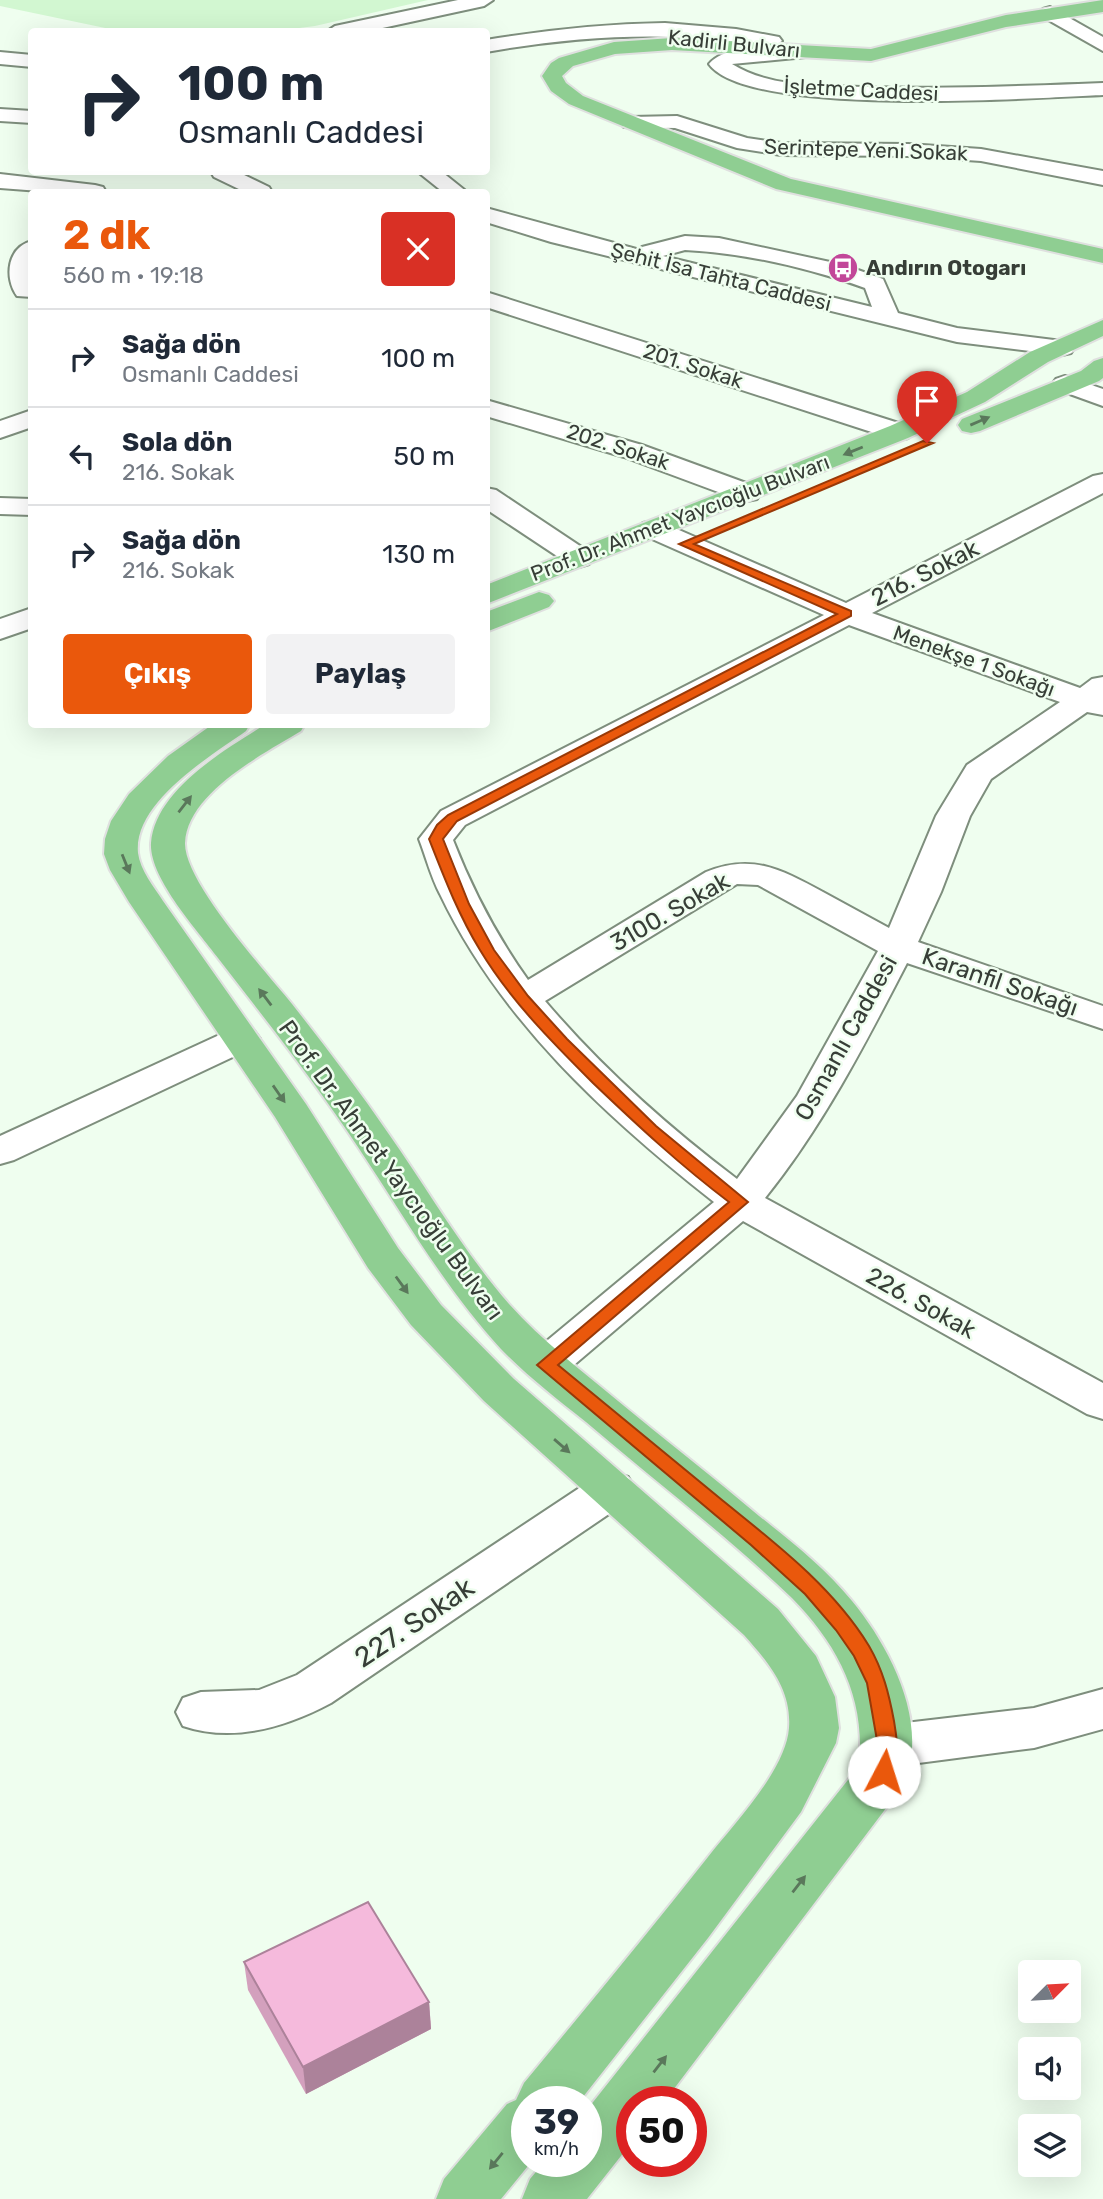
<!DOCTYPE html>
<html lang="tr">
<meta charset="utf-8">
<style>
body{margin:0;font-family:Rubik,sans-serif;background:#f2f2f3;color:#1f2937;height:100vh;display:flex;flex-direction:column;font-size:26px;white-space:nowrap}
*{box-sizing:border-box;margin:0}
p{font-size:23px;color:#747a83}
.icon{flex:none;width:38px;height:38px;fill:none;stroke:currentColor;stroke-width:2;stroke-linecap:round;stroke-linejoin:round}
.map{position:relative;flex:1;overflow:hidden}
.sheet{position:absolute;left:28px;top:189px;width:462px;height:539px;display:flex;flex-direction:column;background:#fff;border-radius:7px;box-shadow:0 7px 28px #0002}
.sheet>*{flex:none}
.guide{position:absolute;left:28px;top:28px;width:462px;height:147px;border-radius:7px;box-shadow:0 7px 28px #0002;background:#fff;color:#1f2937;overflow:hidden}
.needle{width:46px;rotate:66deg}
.tools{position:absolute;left:1018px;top:1960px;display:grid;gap:14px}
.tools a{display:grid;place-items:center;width:63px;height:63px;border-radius:7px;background:#fff;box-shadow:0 7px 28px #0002;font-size:35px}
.speed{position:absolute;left:511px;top:2086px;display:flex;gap:14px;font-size:35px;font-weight:700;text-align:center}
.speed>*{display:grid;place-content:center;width:91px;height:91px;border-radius:50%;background:#fff;box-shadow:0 7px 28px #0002;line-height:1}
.speed small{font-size:18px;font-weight:400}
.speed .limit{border:10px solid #d22;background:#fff;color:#111}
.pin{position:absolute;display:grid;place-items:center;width:60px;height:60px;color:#fff;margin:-72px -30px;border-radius:50% 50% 50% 0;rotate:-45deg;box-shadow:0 0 7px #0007}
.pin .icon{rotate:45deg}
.me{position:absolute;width:77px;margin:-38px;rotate:5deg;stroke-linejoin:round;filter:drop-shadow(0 0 5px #0008)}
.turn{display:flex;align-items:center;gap:24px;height:147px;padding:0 35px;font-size:32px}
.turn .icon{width:91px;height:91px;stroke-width:2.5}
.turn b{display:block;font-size:49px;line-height:60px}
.round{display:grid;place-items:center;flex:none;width:74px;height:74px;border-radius:7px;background:#f2f2f3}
.overview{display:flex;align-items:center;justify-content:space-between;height:119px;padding:0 35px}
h1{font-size:42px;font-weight:700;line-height:52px;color:#ea580c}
.primary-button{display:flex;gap:14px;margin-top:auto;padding:14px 35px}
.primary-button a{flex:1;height:80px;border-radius:7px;background:#ea580c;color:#fff;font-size:28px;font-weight:700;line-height:80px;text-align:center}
.primary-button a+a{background:#f2f2f3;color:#1f2937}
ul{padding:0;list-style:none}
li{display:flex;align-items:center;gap:21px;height:98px;padding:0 35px;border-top:2px solid #e0e1e3}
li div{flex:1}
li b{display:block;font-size:26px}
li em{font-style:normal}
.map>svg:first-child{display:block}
.green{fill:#d2f7d1}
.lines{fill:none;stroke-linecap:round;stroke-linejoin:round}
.minor-casing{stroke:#7e8e7d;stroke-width:4}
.major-casing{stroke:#dfe0df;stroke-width:4}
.minor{fill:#fff;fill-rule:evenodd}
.major{fill:#8fce92;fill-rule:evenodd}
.wall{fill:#d3a0bd}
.shaded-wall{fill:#ac829a}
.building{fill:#f5badc;stroke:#ac829a;stroke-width:2}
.oneway{fill:#5a785b}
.route{fill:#ea580c;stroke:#983908;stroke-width:2}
.labels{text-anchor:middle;stroke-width:5;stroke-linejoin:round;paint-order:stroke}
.far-street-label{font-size:21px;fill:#373e37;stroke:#effeef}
.far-poi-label{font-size:21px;font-weight:bold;fill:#373e37;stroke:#effeef;text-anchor:start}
.street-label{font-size:24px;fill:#373e37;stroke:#effeef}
.near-street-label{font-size:28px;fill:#373e37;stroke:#effeef}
</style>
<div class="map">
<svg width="1103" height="2199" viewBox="0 0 1103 2199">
<rect width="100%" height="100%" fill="#effeef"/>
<polygon class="green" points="0,0 428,0 315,26 268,32 110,29 0,6"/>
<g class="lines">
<g class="minor-casing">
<g id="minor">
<polygon points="458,0 493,0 484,6 364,32 326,32 335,26"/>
<polygon points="1050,7 1103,37 1103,51 1043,17 1041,13 1043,9"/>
<path d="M665,23L736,29L779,37L782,41L772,47C676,30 583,35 486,52V40C546,30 605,24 665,23Z"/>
<path d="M809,46L819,52L816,56L732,64C770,88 824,86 868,87C946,89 1025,86 1103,83V95C1034,98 748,118 709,64C725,43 784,47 809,46Z"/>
<polygon points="0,52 32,55 32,67 0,64"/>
<polygon points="0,109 32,111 32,123 0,121"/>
<polygon points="677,116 747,138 781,143 908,144 981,149 1103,171 1103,185 981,161 908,156 781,155 737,148 675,128 624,127 621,123 624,119 631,117"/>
<polygon points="211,172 238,172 269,187 272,192 245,192 214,177"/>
<polygon points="418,172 442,172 467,192 443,192"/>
<polygon points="0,174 95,185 103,187 106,192 53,192 0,188"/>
<path d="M486,208L640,250L642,247L685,236L719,238L844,265L883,279L898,313L957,328L1062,341L1071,343L1074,348L1071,353L1062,355L957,342L551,242L486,222ZM685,250C746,253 808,268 865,288L872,307L663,256Z"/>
<path d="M32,241V297L17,296C4,278 7,247 32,241Z"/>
<polygon points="486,292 908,426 912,432 908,438 899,440 890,438 486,307"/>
<polygon points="1065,376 1103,389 1103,406 1056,389 1052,384 1056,379"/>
<polygon points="486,400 642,445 757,487 761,493 757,499 747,501 737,499 624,457 486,416"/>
<polygon points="32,410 32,427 0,438 0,421"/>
<path d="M1103,474V493L872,613L1080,688L1092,679L1103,677V715L1087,712L991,779L970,816L941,892L918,942L1103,1006V1029L907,963C865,1044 823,1126 765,1198L1103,1383V1419L1087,1414L743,1221L561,1376L546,1380L531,1376L524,1365L531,1354L714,1202C606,1117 500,1020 440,894C431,877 426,857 419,839L441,811L824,615L643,535L639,529L643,523L653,521L663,523L846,603L1093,476ZM849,625L1060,702L967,765L936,816L889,928C867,916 845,904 823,892C782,870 753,853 706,872L528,980C496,935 473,891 453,840L465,825ZM737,884L758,885L878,951L797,1096L737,1179C667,1126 602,1068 545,1001Z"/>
<polygon points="486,488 496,490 589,552 593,558 589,564 579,567 569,564 486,509"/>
<polygon points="0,498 32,499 32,515 0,514"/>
<polygon points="32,608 32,628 0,639 0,619"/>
<polygon points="241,1028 254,1031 260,1039 254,1047 14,1160 0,1164 0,1136 228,1031"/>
<path d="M612,1472L628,1477L635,1489L628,1501L331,1703C286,1727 234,1743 183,1726L176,1712L183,1698L201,1692L259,1690L297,1675L596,1477Z"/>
<polygon points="1103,1689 1103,1729 1034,1748 888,1767 870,1761 863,1746 870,1731 888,1725 1034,1708"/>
</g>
</g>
<g class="major-casing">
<g id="major">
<polygon points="1103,0 1103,12 1006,27 871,61 672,50 615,54 573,66 562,76 566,83 583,96 791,179 1103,249 1103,263 776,189 569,104 551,91 542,76 551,63 559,58 614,42 672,38 871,49 1006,15"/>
<polygon points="1103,320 1103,336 1048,362 985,402 908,438 486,604 486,585 890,426 967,392 1030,352"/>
<polygon points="1103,358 1103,378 1099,381 980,431 971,433 962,431 958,425 962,419 1081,371 1094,361"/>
<polygon points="539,592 549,595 554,601 549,607 486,632 486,612"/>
<path d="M213,724H250L246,731C211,756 133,802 138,853C140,870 154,887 163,901L306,1104L398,1248L441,1305L514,1379L778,1609L816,1656L835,1697L839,1728L836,1743L801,1812L708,1938L579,2102H527V2161H532L501,2199H436L444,2179L507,2104L516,2100L524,2083C586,2008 648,1933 708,1857C734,1824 786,1770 789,1728C792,1689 768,1662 744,1635L484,1401L411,1325L368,1268L275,1117L129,902L110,870L104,854L105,839L111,821L129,794L168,756Z"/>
<path d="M266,724H305L301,731C263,754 187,793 185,843C184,882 266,972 292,1004C325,1046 358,1089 388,1133C428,1190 463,1251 509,1304C542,1341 581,1370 618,1401C665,1440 713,1477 759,1516C792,1542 825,1568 852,1601C890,1647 932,1727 902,1787L664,2102H632V2142L587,2199H522L530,2179L545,2161H586V2111L859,1766C866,1698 838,1645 792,1598C727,1536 654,1480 586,1422C557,1399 527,1376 501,1349C445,1288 404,1216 358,1147C315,1082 266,1020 218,958C198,931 149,878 151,843C155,790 226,749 266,724Z"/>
</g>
</g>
<use href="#minor" class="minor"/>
<use href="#major" class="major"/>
</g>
<polygon class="wall" points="244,1962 429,2002 431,2029 306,2094 248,1990"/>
<polygon class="shaded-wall" points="429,2002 431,2029 306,2094 303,2067"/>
<polygon class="building" points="368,1902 429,2002 303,2067 244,1962"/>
<defs><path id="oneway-solid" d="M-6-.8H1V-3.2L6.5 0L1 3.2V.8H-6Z" transform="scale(1.75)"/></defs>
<g class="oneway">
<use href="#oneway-solid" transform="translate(980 421) rotate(-23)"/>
<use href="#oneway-solid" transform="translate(853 451) rotate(158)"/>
<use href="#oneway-solid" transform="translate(185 804) rotate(-52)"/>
<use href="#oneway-solid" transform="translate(126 864) rotate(68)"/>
<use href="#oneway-solid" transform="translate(265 997) rotate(-127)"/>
<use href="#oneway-solid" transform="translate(279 1094) rotate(55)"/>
<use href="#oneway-solid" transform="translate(402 1285) rotate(54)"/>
<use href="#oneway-solid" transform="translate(562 1446) rotate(41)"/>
<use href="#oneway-solid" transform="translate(799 1884) rotate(-52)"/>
<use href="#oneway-solid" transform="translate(660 2064) rotate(-52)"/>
<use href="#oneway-solid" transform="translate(496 2161) rotate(129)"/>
</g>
<path class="route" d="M923,441L933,443L694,544L851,611V616L457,821L443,839L469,904L494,950L528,996L567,1039L656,1126L748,1202L558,1365C612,1410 667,1455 722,1500C775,1543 833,1587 869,1646C883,1670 889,1694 894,1721C897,1740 901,1760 891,1778L884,1781L877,1778L873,1772L878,1746L867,1683L854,1656L836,1630L805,1594L751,1545L537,1365L729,1202C680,1165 637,1125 593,1083C552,1042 510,1000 480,950C458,914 444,877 429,839L437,825L448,815L837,614L679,544Z"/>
<defs>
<g id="bus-disc" transform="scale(1.575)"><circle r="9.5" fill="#c24799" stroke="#effeef"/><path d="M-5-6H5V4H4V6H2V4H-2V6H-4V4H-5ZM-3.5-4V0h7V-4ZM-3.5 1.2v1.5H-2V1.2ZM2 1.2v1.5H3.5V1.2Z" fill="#fff"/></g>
</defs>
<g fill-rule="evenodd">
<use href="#bus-disc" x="843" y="268"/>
</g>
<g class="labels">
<g class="far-street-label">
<text transform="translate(734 44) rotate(6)" y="7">Kadirli Bulvarı</text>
<text transform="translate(861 90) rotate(3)" y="7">İşletme Caddesi</text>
<text transform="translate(866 150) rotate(2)" y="7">Serintepe Yeni Sokak</text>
<text transform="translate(721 277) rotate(14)" y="7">Şehit İsa Tahta Caddesi</text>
<text transform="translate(693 366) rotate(18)" y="7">201. Sokak</text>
<text transform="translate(618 447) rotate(18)" y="7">202. Sokak</text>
<text transform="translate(680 518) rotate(-21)" y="7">Prof. Dr. Ahmet Yaycıoğlu Bulvarı</text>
<text transform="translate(974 661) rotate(20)" y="7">Menekşe 1 Sokağı</text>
</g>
<g class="far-poi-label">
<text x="866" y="275">Andırın Otogarı</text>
</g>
<g class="street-label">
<text transform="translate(925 573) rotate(-27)" y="8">216. Sokak</text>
<text transform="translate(670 912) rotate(-30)" y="8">3100. Sokak</text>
<text transform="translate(1000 982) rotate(19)" y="8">Karanfil Sokağı</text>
<text transform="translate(846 1038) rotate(-61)" y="8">Osmanlı Caddesi</text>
<text transform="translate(391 1170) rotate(54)" y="8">Prof. Dr. Ahmet Yaycıoğlu Bulvarı</text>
<text transform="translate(921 1303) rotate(29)" y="8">226. Sokak</text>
</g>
<g class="near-street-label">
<text transform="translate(414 1622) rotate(-34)" y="10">227. Sokak</text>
</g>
</g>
</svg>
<div class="tools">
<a><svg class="needle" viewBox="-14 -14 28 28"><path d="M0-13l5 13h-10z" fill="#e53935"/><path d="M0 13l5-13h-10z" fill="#747a83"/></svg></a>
<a><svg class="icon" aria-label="sound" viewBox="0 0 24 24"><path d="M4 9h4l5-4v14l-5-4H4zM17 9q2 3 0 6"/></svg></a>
<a><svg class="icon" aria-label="layers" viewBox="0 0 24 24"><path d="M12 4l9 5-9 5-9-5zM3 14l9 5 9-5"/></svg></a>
</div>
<div class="speed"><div>39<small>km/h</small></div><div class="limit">50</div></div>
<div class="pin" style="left:927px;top:443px;background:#d93025"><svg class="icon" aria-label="arrive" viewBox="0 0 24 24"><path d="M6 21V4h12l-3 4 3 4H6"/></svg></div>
<svg class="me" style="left:884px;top:1772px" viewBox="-20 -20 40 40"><circle r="19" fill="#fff"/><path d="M0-13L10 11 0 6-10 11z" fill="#ea580c"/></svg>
<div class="guide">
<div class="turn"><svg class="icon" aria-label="right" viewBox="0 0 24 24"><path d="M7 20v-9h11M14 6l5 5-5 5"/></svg><div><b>100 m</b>Osmanlı Caddesi</div></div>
</div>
<section class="sheet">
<div class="overview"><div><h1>2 dk</h1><p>560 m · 19:18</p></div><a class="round" style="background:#d93025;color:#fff"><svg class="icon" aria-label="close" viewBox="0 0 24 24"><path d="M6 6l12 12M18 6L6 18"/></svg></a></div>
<ul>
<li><svg class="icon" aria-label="right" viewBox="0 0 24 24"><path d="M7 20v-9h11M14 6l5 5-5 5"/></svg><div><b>Sağa dön</b><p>Osmanlı Caddesi</p></div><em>100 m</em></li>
<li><svg class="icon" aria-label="left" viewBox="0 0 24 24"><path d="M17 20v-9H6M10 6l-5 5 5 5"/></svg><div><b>Sola dön</b><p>216. Sokak</p></div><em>50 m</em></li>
<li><svg class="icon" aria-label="right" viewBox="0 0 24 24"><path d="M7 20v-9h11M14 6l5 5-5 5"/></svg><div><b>Sağa dön</b><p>216. Sokak</p></div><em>130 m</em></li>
</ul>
<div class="primary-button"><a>Çıkış</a><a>Paylaş</a></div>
</section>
</div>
